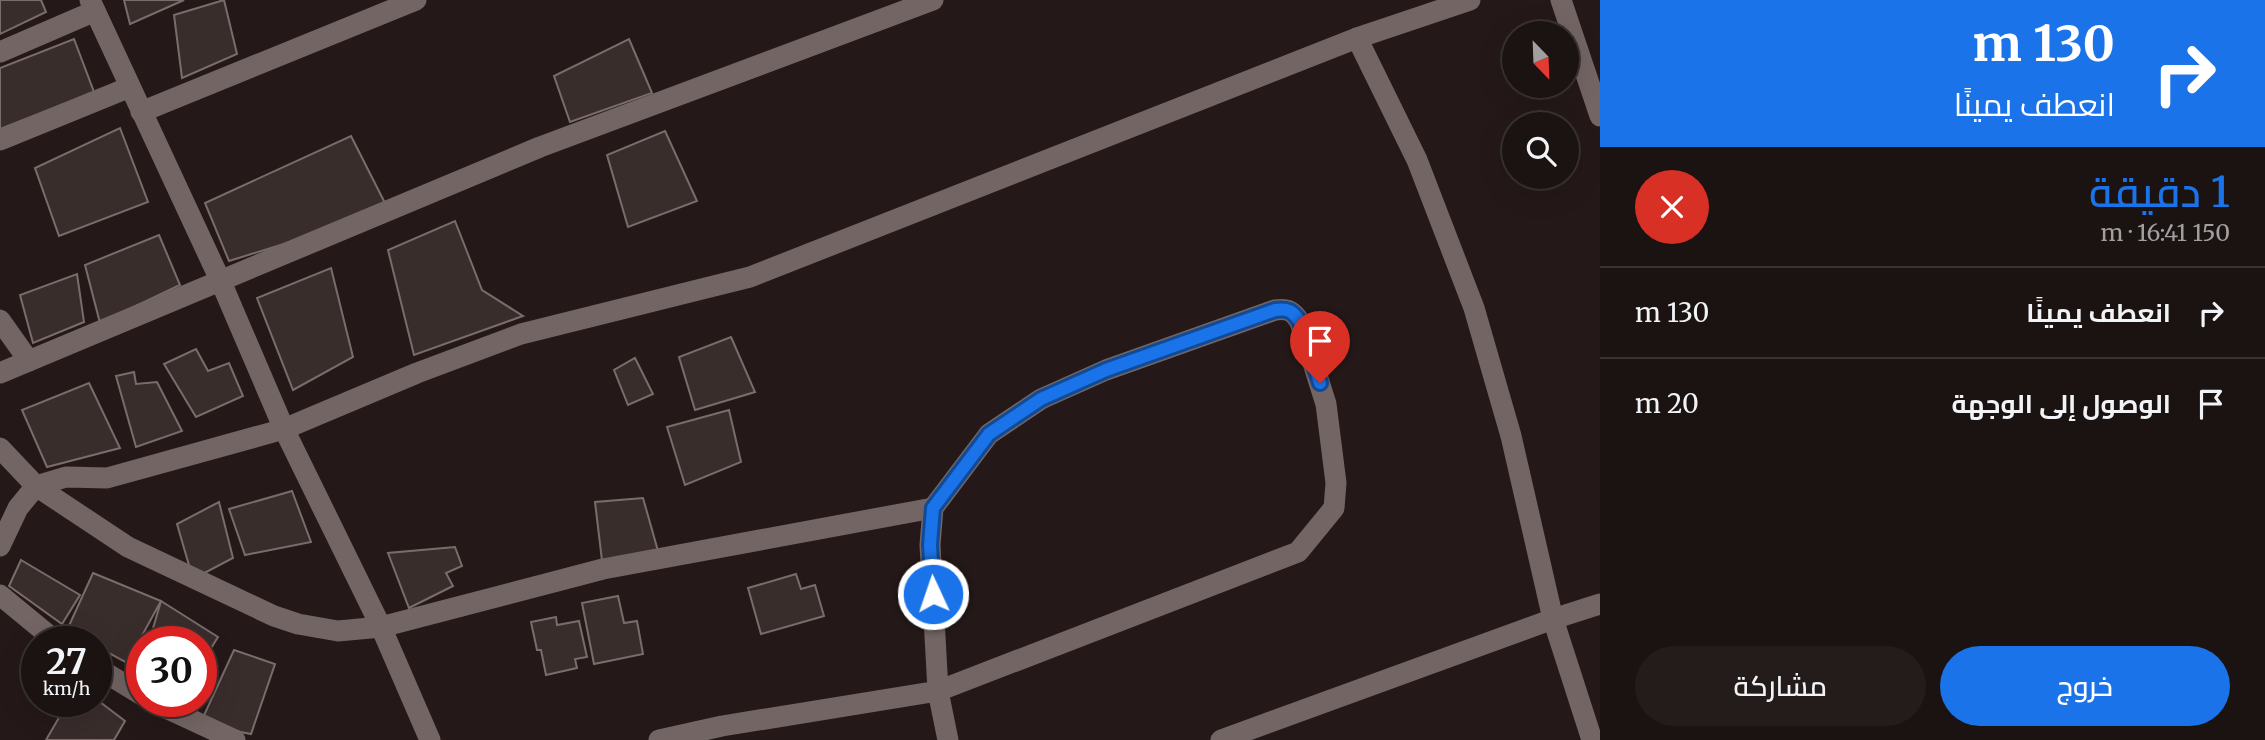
<!DOCTYPE html>
<html lang="ar">
<meta charset="utf-8">
<style>
body{margin:0;font-family:Merriweather,Cairo,serif;background:#241c1b;color:#f1f3f6;direction:rtl;height:100vh;display:flex;flex-direction:column;font-size:26px;white-space:nowrap}
*{box-sizing:border-box;margin:0}
p{font-size:23px;color:#a09e9f}
.icon{flex:none;width:38px;height:38px;fill:none;stroke:currentColor;stroke-width:2;stroke-linecap:round;stroke-linejoin:round}
.map{position:relative;flex:1;overflow:hidden;direction:ltr}
.side{display:flex;flex-direction:column;background:#1b1312;width:665px}
.side>*{flex:none}
.top-card{background:#1a73e8;color:#fff;overflow:hidden}
.needle{width:46px;rotate:157deg}
.controls{position:absolute;left:1502px;top:21px;display:grid;gap:14px}
.controls a{display:grid;place-items:center;width:77px;height:77px;border-radius:50%;background:#1b1312;box-shadow:0 7px 28px #0002,0 0 0 2px #393232;font-size:35px}
.speed{position:absolute;left:21px;top:626px;display:flex;gap:14px;font-size:35px;font-weight:700;text-align:center}
.speed>*{display:grid;place-content:center;width:91px;height:91px;border-radius:50%;background:#1b1312;box-shadow:0 7px 28px #0002,0 0 0 2px #393232;line-height:1}
.speed small{font-size:18px;font-weight:400}
.speed .limit{border:10px solid #d22;background:#fff;color:#111}
.pin{position:absolute;display:grid;place-items:center;width:60px;height:60px;color:#fff;margin:-72px -30px;border-radius:50% 50% 50% 0;rotate:-45deg;box-shadow:0 0 7px #0007}
.pin .icon{rotate:45deg}
.me{position:absolute;width:77px;margin:-38px;rotate:357deg;stroke-linejoin:round;filter:drop-shadow(0 0 5px #0008)}
.turn{display:flex;align-items:center;gap:24px;height:147px;padding:0 35px;font-size:32px}
.turn .icon{width:91px;height:91px;stroke-width:2.5}
.turn b{display:block;font-size:49px;line-height:60px}
.round{display:grid;place-items:center;flex:none;width:74px;height:74px;border-radius:37px;background:#241c1b}
.overview{display:flex;align-items:center;justify-content:space-between;height:119px;padding:0 35px}
h1{font-size:42px;font-weight:600;line-height:52px;color:#1a73e8}
.button{display:flex;gap:14px;margin-top:auto;padding:14px 35px}
.button a{flex:1;height:80px;border-radius:42px;background:#1a73e8;color:#fff;font-size:28px;font-weight:600;line-height:80px;text-align:center}
.button a+a{background:#241c1b;color:#f1f3f6}
ul{padding:0;list-style:none}
li{display:flex;align-items:center;gap:21px;height:91px;padding:0 35px;border-top:2px solid #393232}
li div{flex:1}
li b{display:block;font-size:26px}
li em{font-style:normal}
main{display:flex;flex:1;min-height:0}
.map>svg:first-child{display:block}
.building{fill:#392d2c;stroke:#7a6c6a;stroke-width:2}
.lines{fill:none;stroke-linecap:round;stroke-linejoin:round}
.street{stroke:#736563;stroke-width:21}
.route-casing{stroke:#114b97;stroke-width:18}
.route{stroke:#1a73e8;stroke-width:12}
</style>
<main>
<section class="side">
<div class="top-card">
<div class="turn"><svg class="icon" aria-label="right" viewBox="0 0 24 24"><path d="M7 20v-9h11M14 6l5 5-5 5"/></svg><div><b>130 m</b>انعطف يمينًا</div></div>
</div>
<div class="overview"><div><h1>1 دقيقة</h1><p>150 m · 16:41</p></div><a class="round" style="background:#d93025;color:#fff"><svg class="icon" aria-label="close" viewBox="0 0 24 24"><path d="M6 6l12 12M18 6L6 18"/></svg></a></div>
<ul>
<li><svg class="icon" aria-label="right" viewBox="0 0 24 24"><path d="M7 20v-9h11M14 6l5 5-5 5"/></svg><div><b>انعطف يمينًا</b></div><em>130 m</em></li>
<li><svg class="icon" aria-label="arrive" viewBox="0 0 24 24"><path d="M6 21V4h12l-3 4 3 4H6"/></svg><div><b>الوصول إلى الوجهة</b></div><em>20 m</em></li>
</ul>
<div class="button"><a>خروج</a><a>مشاركة</a></div>
</section>
<div class="map">
<svg width="1600" height="740" viewBox="0 0 1600 740">
<rect width="100%" height="100%" fill="#241918"/>
<g class="building">
<polygon points="0,0 41,0 46,12 0,34"/>
<polygon points="124,0 184,0 130,24"/>
<polygon points="224,0 237,54 182,78 174,15"/>
<polygon points="74,39 94,92 0,129 0,68"/>
<polygon points="629,39 652,93 570,122 554,76"/>
<polygon points="120,128 148,202 59,236 35,168"/>
<polygon points="665,131 697,201 628,227 607,155"/>
<polygon points="351,136 389,211 229,261 205,203"/>
<polygon points="455,221 482,290 523,316 414,355 388,250"/>
<polygon points="159,235 180,285 100,323 85,265"/>
<polygon points="331,268 353,357 293,390 257,298"/>
<polygon points="77,274 84,322 33,343 20,295"/>
<polygon points="731,337 755,392 695,410 679,357"/>
<polygon points="196,349 208,371 229,363 243,396 196,417 164,364"/>
<polygon points="635,358 653,394 628,405 614,370"/>
<polygon points="134,372 136,384 157,382 182,431 136,447 116,376"/>
<polygon points="89,383 120,448 47,467 22,410"/>
<polygon points="729,410 741,462 685,485 667,427"/>
<polygon points="292,491 311,542 245,555 229,509"/>
<polygon points="643,498 660,558 603,569 595,502"/>
<polygon points="219,502 233,558 193,579 177,524"/>
<polygon points="455,547 462,566 446,573 453,586 409,608 388,553"/>
<polygon points="21,560 80,595 62,624 9,586"/>
<polygon points="93,573 161,601 127,663 96,646 96,642 90,642 67,630"/>
<polygon points="796,574 801,589 815,585 824,616 761,634 748,588"/>
<polygon points="618,596 624,623 637,621 643,654 594,664 582,603"/>
<polygon points="161,601 218,637 201,664 201,642 149,642"/>
<polygon points="556,617 557,625 579,621 587,657 575,659 577,668 546,675 541,650 537,650 531,622"/>
<polygon points="234,650 275,664 251,734 200,724"/>
<polygon points="96,699 125,721 114,740 46,740 68,702 96,702"/>
</g>
<g class="lines">
<g class="street">
<polyline points="90,0 221,282 284,429 381,627 430,740"/>
<polyline points="1561,0 1600,116"/>
<polyline points="1357,38 1417,160 1474,308 1511,436 1553,619 1592,740"/>
<polyline points="0,52 95,11"/>
<polyline points="141,112 416,0"/>
<polyline points="0,140 130,87"/>
<polyline points="0,320 29,361"/>
<polyline points="0,373 540,147 933,0"/>
<polyline points="0,448 36,486 128,547 274,616 298,624 338,631 381,627 603,569 933,508"/>
<polyline points="0,546 18,508 36,486 66,477 107,478 284,429 417,373 521,334 750,277 1357,38 1470,0"/>
<polyline points="0,595 57,642"/>
<polyline points="96,667 142,695"/>
<polyline points="153,702 235,740"/>
<path d="M659,740L722,726L938,691L1298,552L1334,508L1336,483L1326,404L1300,322C1293,311 1288,308 1275,310L1106,370L1041,399L989,434L933,508L930,545L938,691L948,740"/>
<polyline points="1221,740 1553,619 1600,604"/>
</g>
</g>
<g class="lines">
<g class="route-casing">
<path id="route" d="M933,594L930,545L933,508L989,434L1041,399L1106,370L1275,310C1288,308 1293,311 1300,322L1320,383"/>
</g>
<use href="#route" class="route"/>
</g>
</svg>
<div class="controls">
<a><svg class="needle" viewBox="-14 -14 28 28"><path d="M0-13l5 13h-10z" fill="#e53935"/><path d="M0 13l5-13h-10z" fill="#a09e9f"/></svg></a>
<a><svg class="icon" aria-label="search" viewBox="0 0 24 24"><circle cx="10" cy="10" r="6"/><path d="M15 15l6 6"/></svg></a>
</div>
<div class="speed"><div>27<small>km/h</small></div><div class="limit">30</div></div>
<div class="pin" style="left:1320px;top:383px;background:#d93025"><svg class="icon" aria-label="arrive" viewBox="0 0 24 24"><path d="M6 21V4h12l-3 4 3 4H6"/></svg></div>
<svg class="me" style="left:933px;top:594px" viewBox="-20 -20 40 40"><circle r="17" fill="#1a73e8" stroke="#fff" stroke-width="3"/><path d="M0-11L8 9 0 5-8 9z" fill="#fff"/></svg>
</div>
</main>
